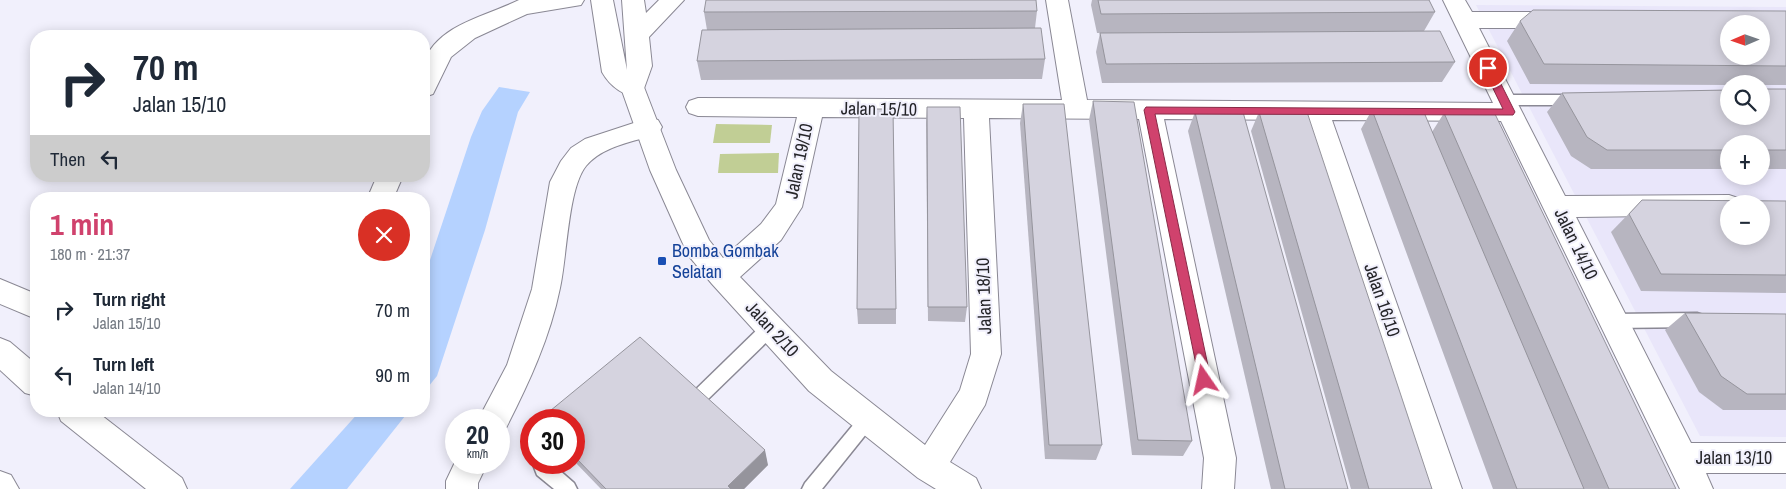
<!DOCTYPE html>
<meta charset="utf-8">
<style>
body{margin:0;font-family:"Archivo Narrow",sans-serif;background:#f2f2f3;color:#1f2937;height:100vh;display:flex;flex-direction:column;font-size:19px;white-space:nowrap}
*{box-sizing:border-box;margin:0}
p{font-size:16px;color:#747a83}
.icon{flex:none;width:28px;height:28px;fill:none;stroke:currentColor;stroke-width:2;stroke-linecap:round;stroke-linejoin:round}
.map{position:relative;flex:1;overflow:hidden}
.sheet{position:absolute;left:30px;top:192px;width:400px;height:225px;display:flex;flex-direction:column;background:#fff;border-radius:20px;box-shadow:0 2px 12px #0003}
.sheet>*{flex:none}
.hud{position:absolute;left:30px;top:30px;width:400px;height:152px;border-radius:20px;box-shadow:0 2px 12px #0003;background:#fff;color:#1f2937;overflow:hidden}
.needle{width:32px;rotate:268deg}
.tools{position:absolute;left:1720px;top:15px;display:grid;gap:10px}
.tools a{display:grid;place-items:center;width:50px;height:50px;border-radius:50%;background:#fff;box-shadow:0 2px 12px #0003;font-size:25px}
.speed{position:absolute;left:445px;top:409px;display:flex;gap:10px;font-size:25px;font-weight:700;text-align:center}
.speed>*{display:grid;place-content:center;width:65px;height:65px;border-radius:50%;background:#fff;box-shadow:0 2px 12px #0003;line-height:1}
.speed small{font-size:12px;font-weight:400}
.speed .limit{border:8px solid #d22;background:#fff;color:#111}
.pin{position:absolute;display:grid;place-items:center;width:42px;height:42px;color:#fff;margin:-21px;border:2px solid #fff;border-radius:50%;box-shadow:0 1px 5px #0007}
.me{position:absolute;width:55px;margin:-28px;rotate:349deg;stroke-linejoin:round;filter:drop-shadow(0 0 4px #0008)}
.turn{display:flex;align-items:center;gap:18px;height:105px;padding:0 20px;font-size:22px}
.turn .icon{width:65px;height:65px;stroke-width:2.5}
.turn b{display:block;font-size:35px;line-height:42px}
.then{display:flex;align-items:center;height:48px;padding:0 20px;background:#0003;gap:10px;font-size:19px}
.round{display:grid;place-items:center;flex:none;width:52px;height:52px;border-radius:26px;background:#f2f2f3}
.headline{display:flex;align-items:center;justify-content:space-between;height:85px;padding:0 20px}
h1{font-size:30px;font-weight:700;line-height:38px;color:#d0426d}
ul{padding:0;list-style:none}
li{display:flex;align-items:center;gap:15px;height:65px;padding:0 20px}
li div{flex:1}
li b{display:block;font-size:19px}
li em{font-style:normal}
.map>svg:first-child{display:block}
.built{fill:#e9e6fa;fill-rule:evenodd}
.green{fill:#c1ce95}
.water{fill:#b5d2ff}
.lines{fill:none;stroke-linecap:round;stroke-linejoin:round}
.service-casing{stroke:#8a8894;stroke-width:3}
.minor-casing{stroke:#8a8894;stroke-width:2}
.tertiary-casing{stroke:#8a8894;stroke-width:2}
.motorway-casing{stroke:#8a8894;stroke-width:2}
.service{fill:#fff;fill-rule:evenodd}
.minor{fill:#fff;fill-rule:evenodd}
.tertiary{fill:#fff;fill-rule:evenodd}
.motorway{fill:#fff;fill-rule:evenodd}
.wall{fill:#b7b5c0}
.shaded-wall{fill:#95949c}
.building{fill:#d5d3df;stroke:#95949c;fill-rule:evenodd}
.route{fill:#d0426d;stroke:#872b47}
.transit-dot{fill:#1a4fb4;stroke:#f1f0fc;stroke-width:2}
.labels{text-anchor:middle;stroke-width:4;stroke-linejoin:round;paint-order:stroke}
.street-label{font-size:18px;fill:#252529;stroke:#f1f0fc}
.transit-label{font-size:18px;fill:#164399;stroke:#f1f0fc;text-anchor:start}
</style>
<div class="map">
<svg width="1786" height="489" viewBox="0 0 1786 489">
<rect width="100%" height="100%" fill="#f1f0fc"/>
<path class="built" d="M1476,5L1786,7V437L1700,436ZM1729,24H1761V56H1729ZM1729,84H1761V116H1729ZM1729,144H1761V176H1729ZM1729,204H1761V236H1729Z"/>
<g class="green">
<polygon points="716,124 772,125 770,143 713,143"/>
<polygon points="779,153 778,173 718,173 720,154"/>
</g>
<g class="water">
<polygon points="499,87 530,92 518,112 485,230 437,376 424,392 424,278 471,137 482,111"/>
<polygon points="360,411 409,411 347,489 290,489"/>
</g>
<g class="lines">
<g class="service-casing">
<g id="service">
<polygon points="1504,95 1577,95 1582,97 1584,100 1582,103 1577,105 1504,105 1499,103 1497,100 1499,97"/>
<polygon points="1697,313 1703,315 1705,320 1703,325 1697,327 1613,328 1607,326 1605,321 1607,316 1613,314"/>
<polygon points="771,320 777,322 779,327 777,332 703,404 697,407 691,404 689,399 691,394 765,322"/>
<polygon points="869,410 875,413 877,418 875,423 822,489 802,489 805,483 863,413"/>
<polygon points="532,462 550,462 574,483 577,489 554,489 537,475"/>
</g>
</g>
<g class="minor-casing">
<path id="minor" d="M1046,0H1068L1087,100L1493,103L1443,0H1465L1472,12H1560L1568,15L1571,20L1568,25L1560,28H1479L1565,196L1729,195L1738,198L1742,204H1729V215L1576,217L1691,443H1786V473H1706L1713,489H1680L1501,121L1332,120L1462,489H1430L1307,120L1164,119L1236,458L1234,489H1202L1204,458L1139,119L989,118L1001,354L985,405L950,462L976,478L981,489H936L918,478L809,391L712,284L688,255L650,170L621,88L624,82L633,79L642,82L676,170L709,240L723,258L761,224L776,204L797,117L698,116L689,113L686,107L689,101L698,98L1062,100ZM822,117L964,118L971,354L960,390L925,445L831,371L740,277L781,240L802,207Z"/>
</g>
<g class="tertiary-casing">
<path id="tertiary" d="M591,0H613L627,70L622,0H644L646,13L659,0H684L649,37L652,66L642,94C625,99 610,86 602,72Z"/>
</g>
<g class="motorway-casing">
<g id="motorway">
<path d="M519,0H584L581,5L527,14L475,38L451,57L433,94L424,97C424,87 421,71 424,62C438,24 487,16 519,0Z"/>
<path d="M649,118L658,120L662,127L658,134C635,141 602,146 586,166C568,188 567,257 560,288C550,338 528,385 505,430L499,432V420H478L507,365L532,289L550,182L561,161L571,148L585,139Z"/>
<polygon points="377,176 403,176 393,199 367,199"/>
<polygon points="0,279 36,294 36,319 0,304"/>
<polygon points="0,338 10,342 36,364 36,396 25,393 0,370"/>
<polygon points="57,411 96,411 182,478 187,489 146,489 61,421"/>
<polygon points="456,460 456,462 488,462 478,483 478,489 446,489 446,481"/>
<polygon points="0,471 11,475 19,489 0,489"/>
</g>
</g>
<use href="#service" class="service"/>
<use href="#minor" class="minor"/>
<use href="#tertiary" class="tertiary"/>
<use href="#motorway" class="motorway"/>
</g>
<g class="wall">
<polygon points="1092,0 1429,0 1435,12 1424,31 1455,62 1442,82 1102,83 1096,52 1100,33 1097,33 1091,5"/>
<polygon points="1037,11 1035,28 1045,59 1042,79 701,80 697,61 707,30 704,12"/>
<polygon points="1786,11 1786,85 1761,85 1761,84 1729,84 1729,85 1530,84 1507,41 1520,21"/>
<polygon points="1786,89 1786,169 1761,169 1761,144 1729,144 1729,169 1591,169 1571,156 1547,112 1562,93"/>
<polygon points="1093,101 1192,441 1183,456 1132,455 1089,120"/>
<polygon points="1023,104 1102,445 1096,460 1045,459 1020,123"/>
<polygon points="927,107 967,307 965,322 928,321 926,123"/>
<polygon points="1372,110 1432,132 1444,113 1676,489 1493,489 1361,129"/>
<polygon points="1195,112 1348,489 1271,489 1188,131"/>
<polygon points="1259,112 1432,489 1351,489 1251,131"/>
<polygon points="1642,200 1786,201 1786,293 1641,291 1611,232"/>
<polygon points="857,309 896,309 896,324 858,324"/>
<polygon points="1685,313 1786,314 1786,410 1723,410 1699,392 1665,330"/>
<polygon points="574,420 768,465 744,489 601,489 574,461"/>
</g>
<polygon class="shaded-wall" points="765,450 768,465 744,489 729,489 728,486"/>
<g class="building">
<polygon points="706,0 1036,0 1037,11 704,12"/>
<polygon points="1098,0 1429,0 1435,12 1101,14"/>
<path d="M1533,10L1786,11V66L1544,64L1520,21ZM1729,24H1761V56H1729Z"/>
<polygon points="1041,28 1045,59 697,61 702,30"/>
<polygon points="1440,31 1455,62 1106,64 1100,33"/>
<polygon points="1761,89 1786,89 1786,150 1761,150 1761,144 1729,144 1729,150 1607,150 1587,137 1562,93 1729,90 1729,116 1761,116"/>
<polygon points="1093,101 1134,102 1192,441 1138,440"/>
<polygon points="1023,104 1064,104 1102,445 1049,445"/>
<polygon points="927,107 960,107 967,307 928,307"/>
<polygon points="859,109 893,109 896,309 857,309"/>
<polygon points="1372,110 1423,110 1584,489 1517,489"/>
<polygon points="1195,112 1243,112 1348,489 1285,489"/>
<polygon points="1259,112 1307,112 1432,489 1369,489"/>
<polygon points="1444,113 1495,114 1676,489 1609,489"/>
<path d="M1642,200L1786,201V275L1661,274L1629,214ZM1729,204H1761V236H1729Z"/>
<polygon points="1685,313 1786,314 1786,394 1747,394 1721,376"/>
<polygon points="640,337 765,450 728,486 731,489 606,489 574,456 574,420 539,420"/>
</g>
<polygon class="route" points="1488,64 1493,68 1515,112 1513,115 1155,114 1211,380 1209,384 1204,386 1200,384 1144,110 1146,107 1503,109 1483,68"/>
<rect class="transit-dot" x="657" y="256" width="10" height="10" rx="2.5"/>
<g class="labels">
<g class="street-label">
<text transform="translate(879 109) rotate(1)" y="6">Jalan 15/10</text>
<text transform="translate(799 161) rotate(-78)" y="6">Jalan 19/10</text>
<text transform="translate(1576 244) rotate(64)" y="6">Jalan 14/10</text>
<text transform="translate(984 296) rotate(-92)" y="6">Jalan 18/10</text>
<text transform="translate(1382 300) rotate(71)" y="6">Jalan 16/10</text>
<text transform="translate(772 329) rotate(47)" y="6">Jalan 2/10</text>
<text x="1734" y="464">Jalan 13/10</text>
</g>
<g class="transit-label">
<text x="672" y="257">Bomba Gombak<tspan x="672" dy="21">Selatan</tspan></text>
</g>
</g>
</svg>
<div class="tools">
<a><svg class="needle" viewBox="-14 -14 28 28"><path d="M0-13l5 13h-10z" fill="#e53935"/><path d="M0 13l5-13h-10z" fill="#747a83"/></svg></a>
<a><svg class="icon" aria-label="search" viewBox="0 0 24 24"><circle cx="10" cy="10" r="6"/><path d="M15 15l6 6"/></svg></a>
<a>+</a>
<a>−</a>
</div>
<div class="speed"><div>20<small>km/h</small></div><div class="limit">30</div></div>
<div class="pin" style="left:1488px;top:68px;background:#d93025"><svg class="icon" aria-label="arrive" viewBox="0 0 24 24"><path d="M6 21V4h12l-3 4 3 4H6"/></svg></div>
<svg class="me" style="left:1204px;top:380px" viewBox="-20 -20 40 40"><path d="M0-17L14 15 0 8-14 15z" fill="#d0426d" stroke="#fff" stroke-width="4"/></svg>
<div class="hud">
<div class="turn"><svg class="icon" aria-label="right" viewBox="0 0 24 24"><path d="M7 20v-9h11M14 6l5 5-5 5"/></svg><div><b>70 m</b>Jalan 15/10</div></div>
<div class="then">Then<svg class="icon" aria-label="left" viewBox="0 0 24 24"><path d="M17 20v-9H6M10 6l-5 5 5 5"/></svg></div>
</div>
<section class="sheet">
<div class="headline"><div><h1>1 min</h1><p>180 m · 21:37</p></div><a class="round" style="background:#d93025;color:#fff"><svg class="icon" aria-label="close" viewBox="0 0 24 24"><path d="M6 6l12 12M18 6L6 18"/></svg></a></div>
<ul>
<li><svg class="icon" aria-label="right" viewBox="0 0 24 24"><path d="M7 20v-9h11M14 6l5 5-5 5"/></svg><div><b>Turn right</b><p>Jalan 15/10</p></div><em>70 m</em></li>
<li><svg class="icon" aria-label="left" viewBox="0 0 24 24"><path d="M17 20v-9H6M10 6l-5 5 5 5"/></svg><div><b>Turn left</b><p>Jalan 14/10</p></div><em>90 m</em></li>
</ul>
</section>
</div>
